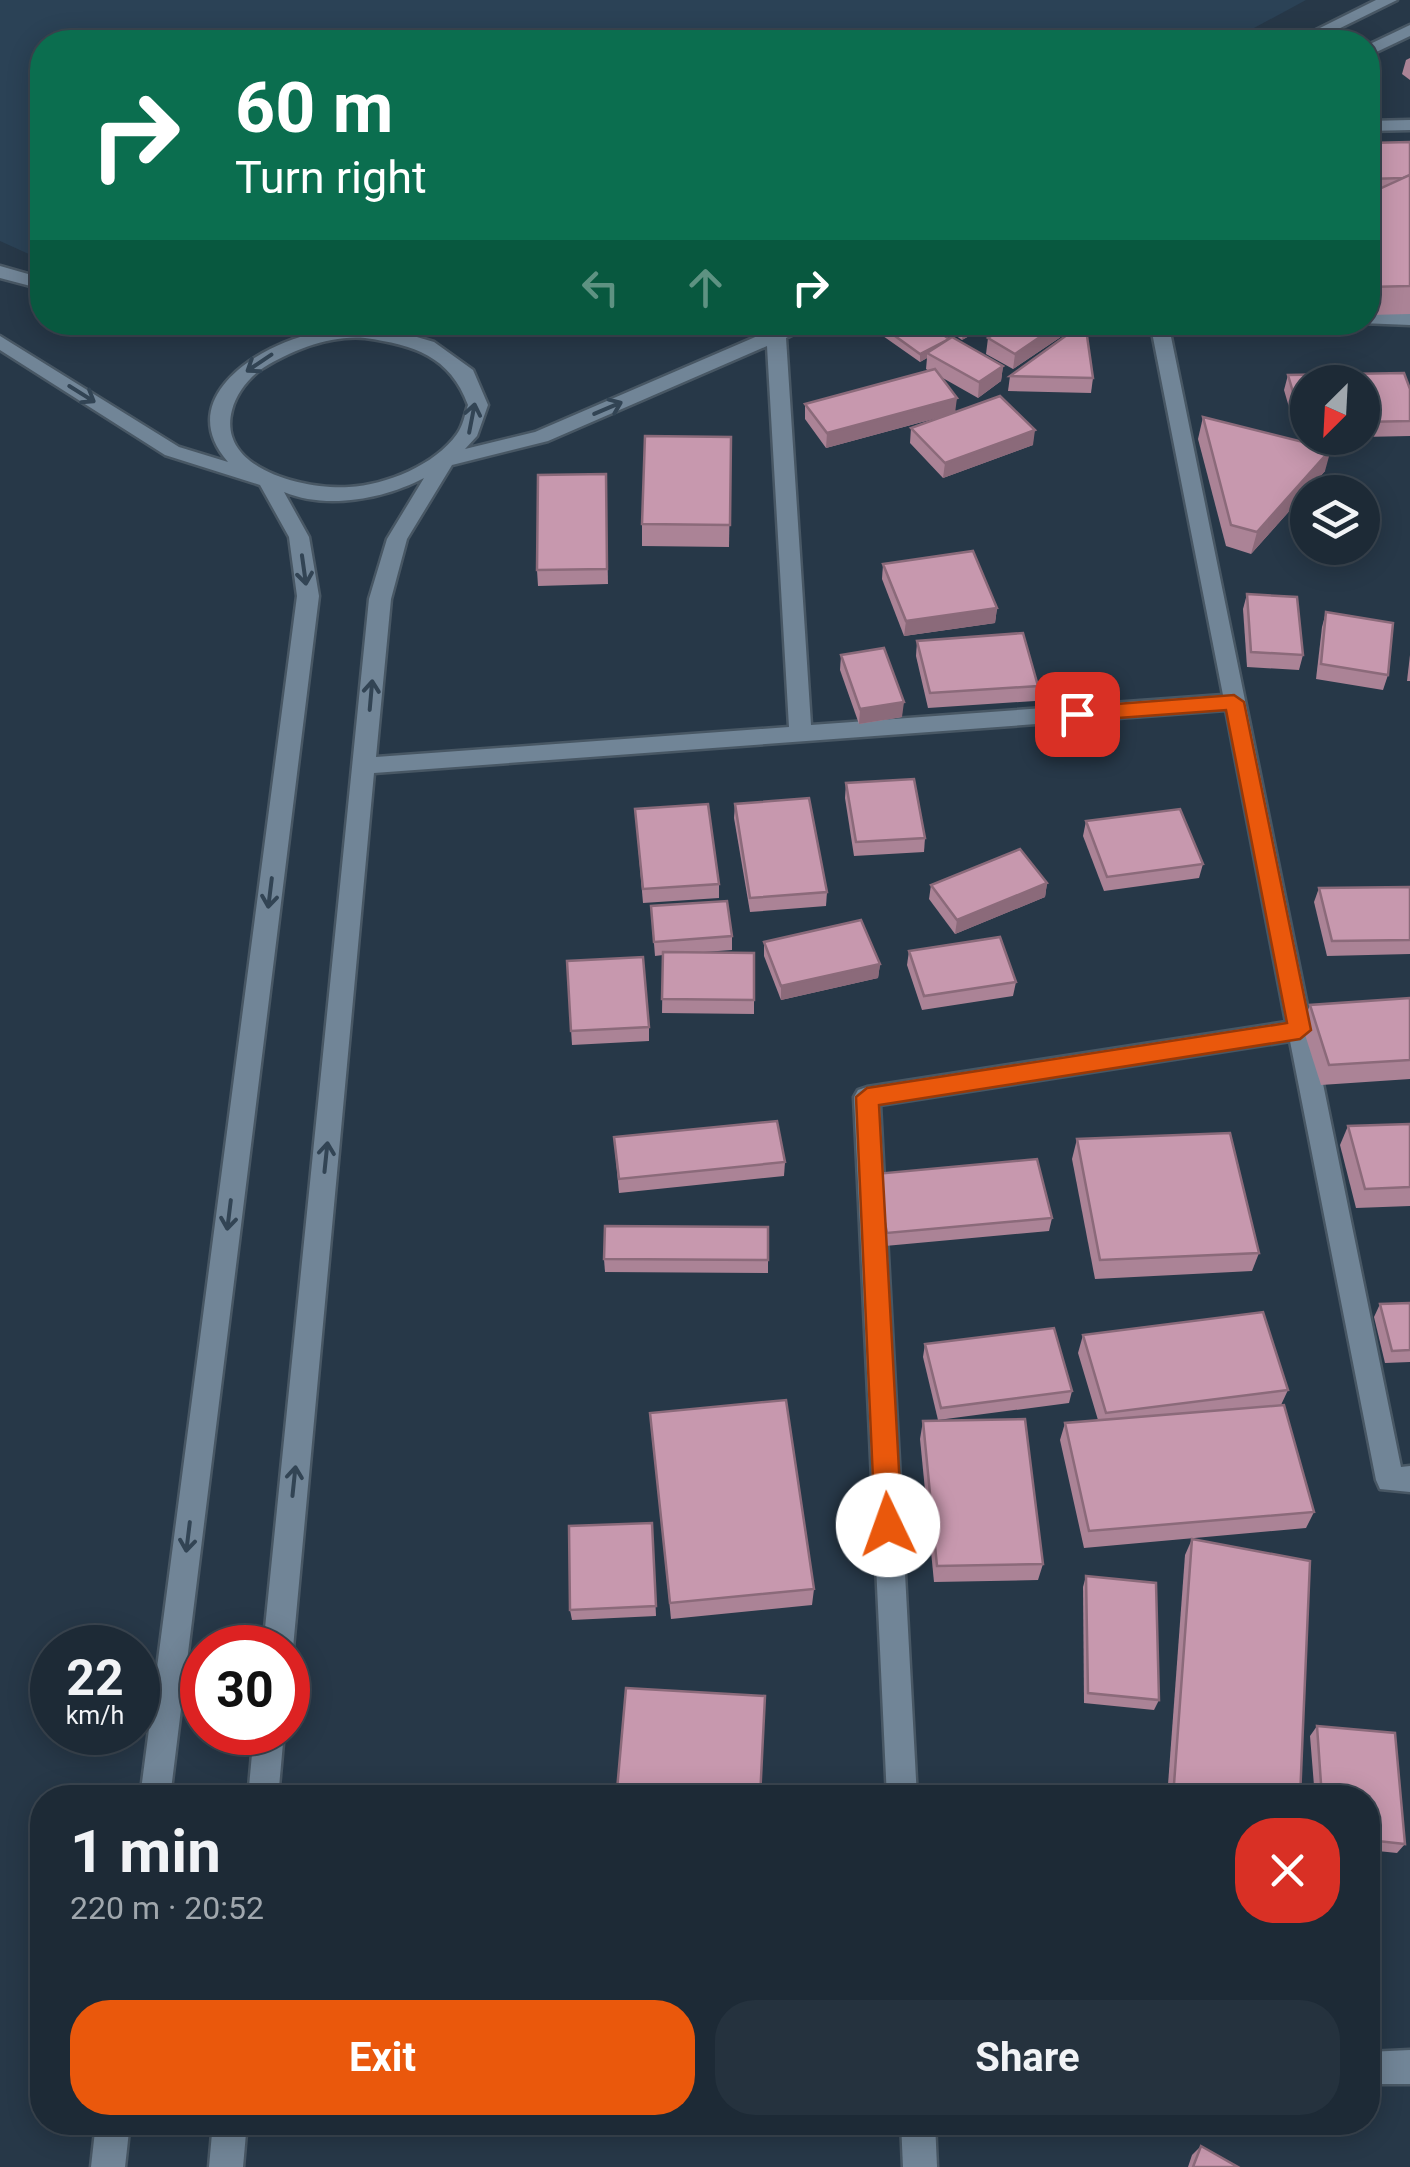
<!DOCTYPE html>
<meta charset="utf-8">
<style>
body{margin:0;font-family:Roboto,sans-serif;background:#25323e;color:#f1f3f6;height:100vh;display:flex;flex-direction:column;font-size:38px;white-space:nowrap}
*{box-sizing:border-box;margin:0}
p{font-size:32px;color:#a0a7ad}
.icon{flex:none;width:55px;height:55px;fill:none;stroke:currentColor;stroke-width:2;stroke-linecap:round;stroke-linejoin:round}
.map{position:relative;flex:1;overflow:hidden}
.details{position:absolute;left:30px;top:1785px;width:1350px;height:350px;display:flex;flex-direction:column;background:#1d2a36;border-radius:40px;box-shadow:0 5px 25px #0003,0 0 0 2px #3b4651}
.details>*{flex:none}
.top-card{position:absolute;left:30px;top:30px;width:1350px;height:305px;border-radius:40px;box-shadow:0 5px 25px #0003,0 0 0 2px #3b4651;background:#0b6e4f;color:#fff;overflow:hidden}
.needle{width:65px;rotate:204deg}
.controls{position:absolute;left:1290px;top:365px;display:grid;gap:20px}
.controls a{display:grid;place-items:center;width:90px;height:90px;border-radius:50%;background:#1d2a36;box-shadow:0 5px 25px #0003,0 0 0 2px #3b4651;font-size:50px}
.speed{position:absolute;left:30px;top:1625px;display:flex;gap:20px;font-size:50px;font-weight:700;text-align:center}
.speed>*{display:grid;place-content:center;width:130px;height:130px;border-radius:50%;background:#1d2a36;box-shadow:0 5px 25px #0003,0 0 0 2px #3b4651;line-height:1}
.speed small{font-size:25px;font-weight:400}
.speed .limit{border:15px solid #d22;background:#fff;color:#111}
.pin{position:absolute;display:grid;place-items:center;width:85px;height:85px;color:#fff;margin:-42px;border-radius:20px;box-shadow:0 5px 15px #0006}
.me{position:absolute;width:110px;margin:-55px;rotate:357deg;stroke-linejoin:round;filter:drop-shadow(0 0 8px #0008)}
.turn{display:flex;align-items:center;gap:35px;height:210px;padding:0 40px;font-size:45px}
.turn .icon{width:130px;height:130px;stroke-width:2.5}
.turn b{display:block;font-size:70px;line-height:85px}
.lanes{display:flex;align-items:center;height:95px;padding:0 40px;background:#0003;justify-content:center;gap:50px;direction:ltr}
.lanes .off{opacity:.35}
.round{display:grid;place-items:center;flex:none;width:105px;height:105px;border-radius:40px;background:#25323e}
.overview{display:flex;align-items:center;justify-content:space-between;height:170px;padding:0 40px}
h1{font-size:60px;font-weight:700;line-height:75px}
.cta{display:flex;gap:20px;margin-top:auto;padding:20px 40px}
.cta a{flex:1;height:115px;border-radius:40px;background:#ea580c;color:#fff;font-size:40px;font-weight:700;line-height:115px;text-align:center}
.cta a+a{background:#25323e;color:#f1f3f6}
.map>svg:first-child{display:block}
.built{fill:#2b4256}
.lines{fill:none;stroke-linecap:round;stroke-linejoin:round}
.minor-casing{stroke:#485764;stroke-width:5}
.minor{fill:#718597;fill-rule:evenodd}
.wall{fill:#ab8396}
.shaded-wall{fill:#8b6a7a}
.building{fill:#c798ae;stroke:#8b6a7a;stroke-width:2.5}
.oneway{stroke:#324454}
.route{fill:#ea580c;stroke:#983908;stroke-width:2.5}
</style>
<div class="map">
<svg width="1410" height="2167" viewBox="0 0 1410 2167">
<rect width="100%" height="100%" fill="#273848"/>
<polygon class="built" points="0,0 1306,0 1228,42 42,42 42,260 0,241"/>
<g class="lines">
<g class="minor-casing">
<g id="minor">
<polygon points="1376,0 1397,0 1312,42 1292,42"/>
<polygon points="1410,25 1410,36 1368,56 1368,45"/>
<polygon points="1410,120 1410,130 1368,131 1368,121"/>
<polygon points="0,266 42,278 42,289 0,278"/>
<polygon points="1368,313 1410,313 1410,325 1361,323 1368,322"/>
<path d="M238,322H485L476,328L403,333L434,342L473,370L488,405L477,436L465,449L535,432L790,322H816L786,338L811,725L1223,695L1150,322H1168L1401,1467L1410,1466V1492L1380,1489L1376,1480L1290,1041L880,1105L917,1798H887L854,1097L858,1090L867,1087L1286,1022L1226,710L374,773L293,1648L288,1658V1648H263L369,599L387,539L424,478C384,499 327,510 284,492L309,537L319,596L170,1798H140L297,596L289,537L260,485L165,455L0,350V336L179,447L228,462C172,398 260,344 316,333L247,328ZM365,338C414,345 450,356 468,405C465,414 463,426 457,434C435,465 386,485 349,487C307,490 216,470 232,410C236,394 249,377 263,368C293,350 330,335 365,338ZM767,346L789,727L376,757L391,599L407,539L452,465L548,441Z"/>
<polygon points="254,1732 284,1732 278,1798 248,1798"/>
<polygon points="1410,2050 1410,2084 1368,2084 1368,2052"/>
<polygon points="96,2122 130,2122 125,2167 91,2167"/>
<polygon points="213,2122 247,2122 243,2167 209,2167"/>
<polygon points="901,2122 935,2122 937,2167 903,2167"/>
</g>
</g>
<use href="#minor" class="minor"/>
</g>
<g class="wall">
<polygon points="1410,58 1410,80 1402,74 1406,60"/>
<polygon points="1410,142 1410,314 1368,315 1368,143"/>
<polygon points="936,322 994,322 962,340"/>
<polygon points="1012,322 1077,322 1077,326 1013,369 986,354 988,338"/>
<polygon points="884,328 949,339 1003,366 1001,381 978,398 941,377 956,412 1033,445 943,478 910,443 911,428 948,415 826,448 805,419 805,404 929,371 926,369 927,358 920,362 883,336"/>
<polygon points="1404,373 1410,389 1410,436 1362,437 1362,382 1308,382 1308,438 1320,438 1298,438 1284,390 1288,375"/>
<polygon points="1010,376 1093,378 1091,393 1008,391"/>
<polygon points="1203,417 1325,471 1251,554 1226,546 1198,439"/>
<polygon points="731,437 729,547 642,546 642,524"/>
<polygon points="606,474 608,584 538,586 537,570"/>
<polygon points="883,564 997,608 995,623 904,636 882,579"/>
<polygon points="1247,594 1303,655 1299,670 1247,667 1243,609"/>
<polygon points="1326,612 1388,675 1383,690 1316,679 1322,627"/>
<polygon points="917,641 1038,686 1035,701 928,708 916,656"/>
<polygon points="841,655 902,717 859,724 840,670"/>
<polygon points="1410,655 1410,681 1407,681"/>
<polygon points="846,783 925,838 924,852 854,856 845,798"/>
<polygon points="735,804 827,892 826,906 750,912 734,818"/>
<polygon points="635,809 719,884 719,898 643,903"/>
<polygon points="1086,821 1203,864 1199,878 1104,891 1083,836"/>
<polygon points="1047,883 1045,897 955,934 929,899 931,885"/>
<polygon points="1410,887 1410,954 1327,956 1314,902 1319,888"/>
<polygon points="651,906 732,936 732,950 704,952 754,953 754,1014 662,1013 663,955 655,956"/>
<polygon points="764,942 880,964 878,978 781,1000 764,956"/>
<polygon points="909,951 1016,982 1013,996 922,1010 907,965"/>
<polygon points="567,961 649,1027 649,1041 572,1045"/>
<polygon points="1410,998 1410,1079 1321,1085 1302,1025 1310,1005"/>
<polygon points="1410,1124 1410,1206 1356,1208 1340,1145 1348,1126"/>
<polygon points="614,1137 785,1162 784,1176 619,1193"/>
<polygon points="1077,1139 1259,1253 1252,1271 1095,1279 1072,1159"/>
<polygon points="875,1174 1052,1218 1049,1231 885,1246 873,1187"/>
<polygon points="604,1259 768,1260 768,1273 605,1272"/>
<polygon points="1410,1303 1410,1362 1385,1363 1374,1317 1380,1304"/>
<polygon points="1083,1335 1288,1390 1281,1405 1314,1512 1306,1528 1084,1548 1060,1440 1065,1423 1098,1420 1078,1353"/>
<polygon points="925,1344 1072,1391 1069,1403 938,1420 923,1357"/>
<polygon points="650,1413 814,1589 812,1605 671,1619"/>
<polygon points="923,1421 1043,1564 1038,1580 934,1582 920,1439"/>
<polygon points="652,1523 656,1616 572,1620 570,1610"/>
<polygon points="1192,1539 1300,1798 1167,1798 1185,1555"/>
<polygon points="1086,1576 1159,1700 1154,1710 1084,1703 1083,1587"/>
<polygon points="1317,1726 1405,1844 1397,1853 1368,1850 1368,1798 1315,1798 1310,1736"/>
<polygon points="617,1790 760,1798 618,1798"/>
<polygon points="1201,2146 1238,2167 1188,2167 1192,2155"/>
</g>
<g class="shaded-wall">
<polygon points="968,322 994,322 962,340 964,325"/>
<polygon points="1062,322 1077,322 1077,326 1013,369 1015,354"/>
<polygon points="949,339 927,353 927,358 920,362 920,354"/>
<polygon points="1003,366 1001,381 978,398 979,382"/>
<polygon points="957,398 955,413 826,448 827,433"/>
<polygon points="1035,430 1033,445 943,478 945,463"/>
<polygon points="1331,449 1325,471 1251,554 1257,532"/>
<polygon points="997,608 995,623 904,636 906,621"/>
<polygon points="904,702 902,717 859,724 860,709"/>
<polygon points="1047,883 1045,897 955,934 957,920"/>
<polygon points="880,964 878,978 781,1000 781,986"/>
</g>
<g class="building">
<polygon points="1410,142 1410,175 1403,178 1368,179 1368,143"/>
<polygon points="1410,175 1410,286 1368,287 1368,194"/>
<polygon points="894,322 925,322 949,339 920,354 884,328"/>
<polygon points="1012,322 1062,322 1015,354 988,338"/>
<polygon points="1085,322 1093,378 1010,376"/>
<polygon points="952,337 1003,366 979,382 927,353"/>
<polygon points="935,369 957,398 827,433 805,404"/>
<polygon points="1404,373 1410,389 1410,421 1362,422 1362,382 1308,382 1308,423 1302,423 1288,375"/>
<polygon points="1000,396 1035,430 945,463 911,428"/>
<polygon points="1203,417 1331,449 1257,532 1231,525"/>
<polygon points="645,436 731,437 730,525 642,524"/>
<polygon points="606,474 607,569 537,570 538,475"/>
<polygon points="973,551 997,608 906,621 883,564"/>
<polygon points="1247,594 1297,597 1303,655 1251,652"/>
<polygon points="1326,612 1393,623 1388,675 1321,664"/>
<polygon points="1023,633 1038,686 930,693 917,641"/>
<polygon points="884,648 904,702 860,709 841,655"/>
<polygon points="914,779 925,838 856,842 846,783"/>
<polygon points="809,798 827,892 750,898 735,804"/>
<polygon points="708,804 719,884 643,889 635,809"/>
<polygon points="1180,809 1203,864 1107,877 1086,821"/>
<polygon points="1020,849 1047,883 957,920 931,885"/>
<polygon points="1410,887 1410,940 1332,941 1319,888"/>
<polygon points="727,901 732,936 654,942 651,906"/>
<polygon points="861,920 880,964 781,986 764,942"/>
<polygon points="1000,937 1016,982 924,996 909,951"/>
<polygon points="663,952 754,953 754,1000 662,999"/>
<polygon points="643,957 649,1027 571,1031 567,961"/>
<polygon points="1410,998 1410,1060 1329,1065 1310,1005"/>
<polygon points="777,1121 785,1162 619,1179 614,1137"/>
<polygon points="1410,1124 1410,1187 1365,1189 1348,1126"/>
<polygon points="1230,1133 1259,1253 1100,1260 1077,1139"/>
<polygon points="1037,1159 1052,1218 887,1233 875,1174"/>
<polygon points="605,1226 768,1227 768,1260 604,1259"/>
<polygon points="1410,1303 1410,1350 1392,1351 1380,1304"/>
<polygon points="1263,1312 1288,1390 1106,1413 1083,1335"/>
<polygon points="1054,1328 1072,1391 941,1408 925,1344"/>
<polygon points="786,1400 814,1589 670,1603 650,1413"/>
<polygon points="1284,1405 1314,1512 1089,1531 1065,1423"/>
<polygon points="1025,1419 1043,1564 937,1566 923,1421"/>
<polygon points="652,1523 656,1606 570,1610 569,1526"/>
<polygon points="1192,1539 1310,1561 1300,1798 1173,1798"/>
<polygon points="1086,1576 1156,1583 1159,1700 1088,1693"/>
<polygon points="626,1688 765,1696 760,1798 733,1798 617,1790"/>
<polygon points="1317,1726 1395,1733 1405,1844 1368,1840 1368,1798 1322,1798"/>
<polygon points="1201,2146 1238,2167 1193,2167"/>
</g>
<defs><path id="oneway-shaft" d="M-6 0H5M1.5-3L5.5 0L1.5 3" fill="none" stroke-width="1.6" stroke-linecap="round" stroke-linejoin="round" transform="scale(2.5)"/></defs>
<g class="oneway">
<use href="#oneway-shaft" transform="translate(259 363) rotate(146)"/>
<use href="#oneway-shaft" transform="translate(82 394) rotate(32)"/>
<use href="#oneway-shaft" transform="translate(608 408) rotate(-23)"/>
<use href="#oneway-shaft" transform="translate(472 418) rotate(-79)"/>
<use href="#oneway-shaft" transform="translate(304 570) rotate(82)"/>
<use href="#oneway-shaft" transform="translate(371 695) rotate(-85)"/>
<use href="#oneway-shaft" transform="translate(270 893) rotate(97)"/>
<use href="#oneway-shaft" transform="translate(326 1157) rotate(-84)"/>
<use href="#oneway-shaft" transform="translate(229 1215) rotate(97)"/>
<use href="#oneway-shaft" transform="translate(294 1481) rotate(-84)"/>
<use href="#oneway-shaft" transform="translate(188 1537) rotate(97)"/>
</g>
<polygon class="route" points="1234,695 1244,702 1311,1030 1300,1039 879,1105 902,1525 898,1534 888,1537 879,1534 875,1525 856,1097 867,1088 1287,1023 1226,710 1077,721 1067,714 1077,707"/>
</svg>
<div class="controls">
<a><svg class="needle" viewBox="-14 -14 28 28"><path d="M0-13l5 13h-10z" fill="#e53935"/><path d="M0 13l5-13h-10z" fill="#a0a7ad"/></svg></a>
<a><svg class="icon" aria-label="layers" viewBox="0 0 24 24"><path d="M12 4l9 5-9 5-9-5zM3 14l9 5 9-5"/></svg></a>
</div>
<div class="speed"><div>22<small>km/h</small></div><div class="limit">30</div></div>
<div class="pin" style="left:1077px;top:714px;background:#d93025"><svg class="icon" aria-label="arrive" viewBox="0 0 24 24"><path d="M6 21V4h12l-3 4 3 4H6"/></svg></div>
<svg class="me" style="left:888px;top:1525px" viewBox="-20 -20 40 40"><circle r="19" fill="#fff"/><path d="M0-13L10 11 0 6-10 11z" fill="#ea580c"/></svg>
<div class="top-card">
<div class="turn"><svg class="icon" aria-label="right" viewBox="0 0 24 24"><path d="M7 20v-9h11M14 6l5 5-5 5"/></svg><div><b>60 m</b>Turn right</div></div>
<div class="lanes"><svg class="icon off" aria-label="left" viewBox="0 0 24 24"><path d="M17 20v-9H6M10 6l-5 5 5 5"/></svg><svg class="icon off" aria-label="ahead" viewBox="0 0 24 24"><path d="M12 20V5M6 11l6-6 6 6"/></svg><svg class="icon" aria-label="right" viewBox="0 0 24 24"><path d="M7 20v-9h11M14 6l5 5-5 5"/></svg></div>
</div>
<section class="details">
<div class="overview"><div><h1>1 min</h1><p>220 m · 20:52</p></div><a class="round" style="background:#d93025;color:#fff"><svg class="icon" aria-label="close" viewBox="0 0 24 24"><path d="M6 6l12 12M18 6L6 18"/></svg></a></div>
<div class="cta"><a>Exit</a><a>Share</a></div>
</section>
</div>
